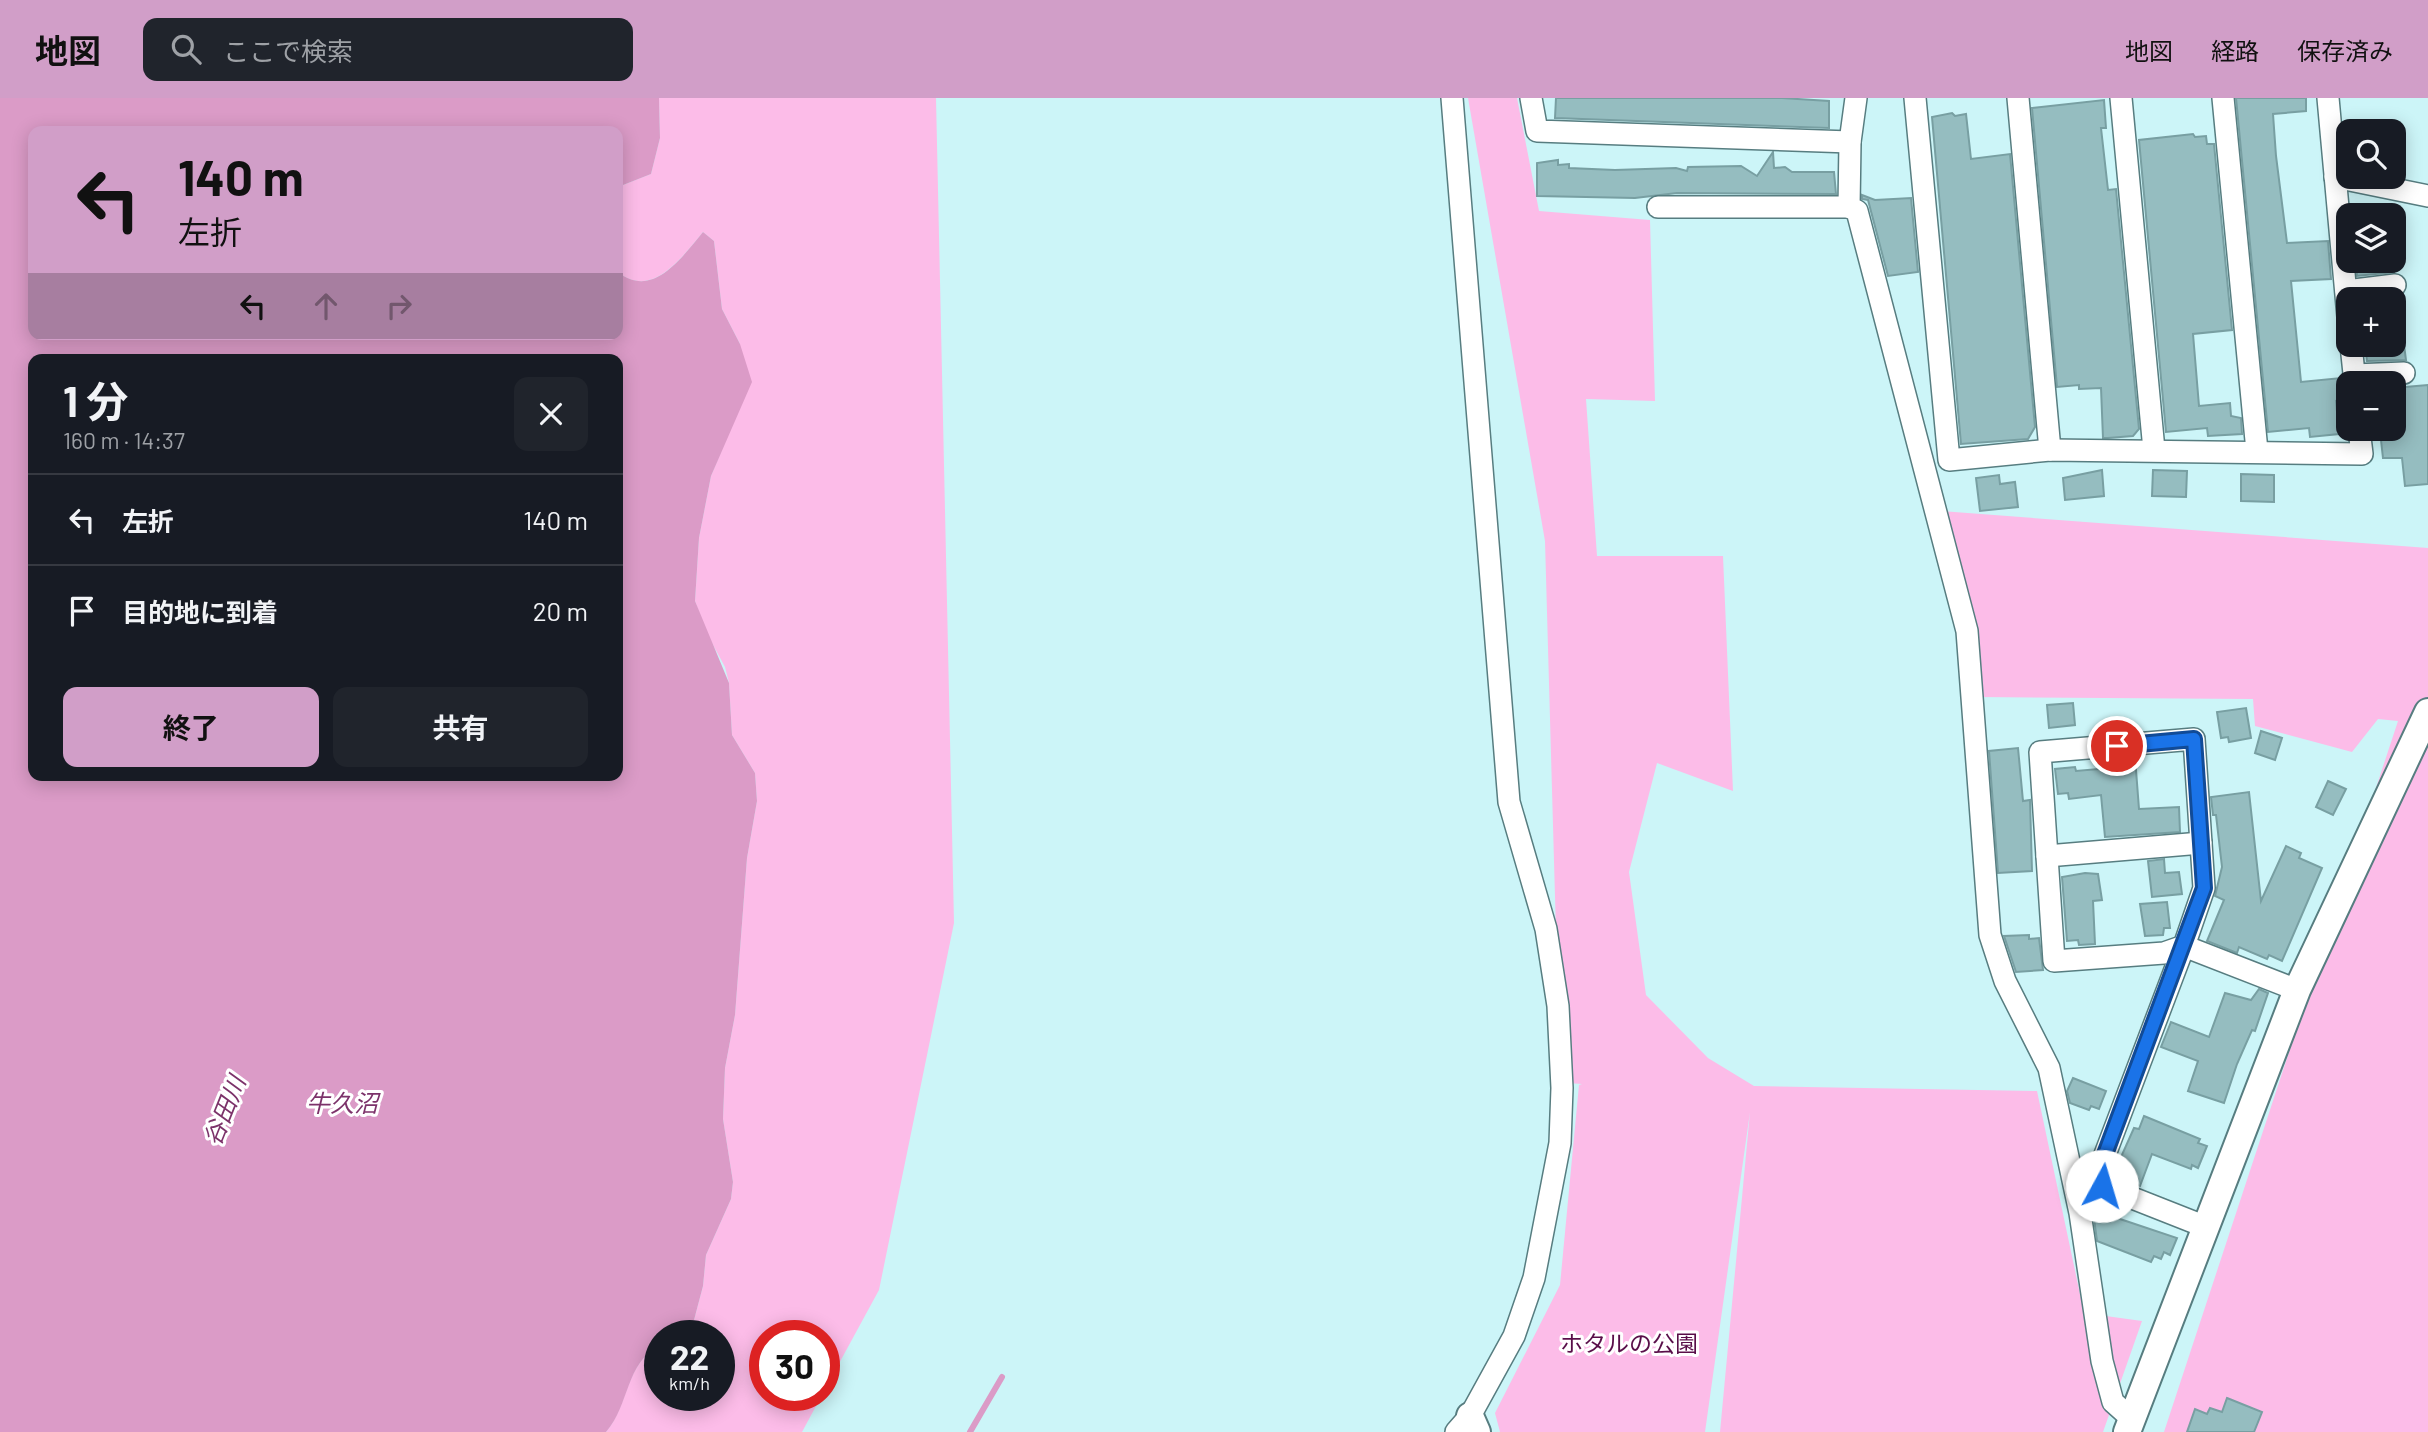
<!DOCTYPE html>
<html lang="ja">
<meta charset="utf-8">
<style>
body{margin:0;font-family:Barlow,"Noto Sans JP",sans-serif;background:#20242c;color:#f1f3f6;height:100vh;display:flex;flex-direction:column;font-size:26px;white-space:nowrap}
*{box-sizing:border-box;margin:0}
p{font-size:23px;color:#9ea1a6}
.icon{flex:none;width:38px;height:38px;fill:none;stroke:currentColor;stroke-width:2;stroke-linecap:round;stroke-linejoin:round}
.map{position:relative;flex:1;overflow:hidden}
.details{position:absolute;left:28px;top:256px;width:595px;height:427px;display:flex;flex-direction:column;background:#171b24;border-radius:14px;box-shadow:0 4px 18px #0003}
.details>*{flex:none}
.top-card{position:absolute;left:28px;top:28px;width:595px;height:214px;border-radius:14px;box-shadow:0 4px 18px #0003;background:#d19ec8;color:#111;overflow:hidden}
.controls{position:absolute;left:2336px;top:21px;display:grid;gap:14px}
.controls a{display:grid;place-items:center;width:70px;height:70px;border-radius:14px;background:#171b24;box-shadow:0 4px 18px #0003;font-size:35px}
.speed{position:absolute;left:644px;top:1222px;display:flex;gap:14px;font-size:35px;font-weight:700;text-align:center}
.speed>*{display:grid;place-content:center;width:91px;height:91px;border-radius:50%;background:#171b24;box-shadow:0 4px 18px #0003;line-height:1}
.speed small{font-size:18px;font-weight:400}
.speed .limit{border:10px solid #d22;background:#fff;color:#111}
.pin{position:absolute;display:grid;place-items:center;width:60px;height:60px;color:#fff;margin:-30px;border:4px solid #fff;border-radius:50%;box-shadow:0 2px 7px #0007}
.me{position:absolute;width:77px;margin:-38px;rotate:6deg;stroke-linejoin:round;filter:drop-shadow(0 0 5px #0008)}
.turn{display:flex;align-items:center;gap:24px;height:147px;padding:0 35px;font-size:32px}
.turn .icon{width:91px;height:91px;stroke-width:2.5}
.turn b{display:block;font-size:49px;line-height:60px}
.lanes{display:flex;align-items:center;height:66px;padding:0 35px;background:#0003;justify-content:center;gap:35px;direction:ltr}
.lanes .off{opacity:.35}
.round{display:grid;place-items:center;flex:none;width:74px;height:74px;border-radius:14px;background:#20242c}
.overview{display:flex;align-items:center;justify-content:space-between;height:119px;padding:0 35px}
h1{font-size:42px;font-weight:700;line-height:52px}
.action{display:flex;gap:14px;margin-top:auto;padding:14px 35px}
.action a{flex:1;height:80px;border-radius:14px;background:#d19ec8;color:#111;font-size:28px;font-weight:700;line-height:80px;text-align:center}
.action a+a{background:#20242c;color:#f1f3f6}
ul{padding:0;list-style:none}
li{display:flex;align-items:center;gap:21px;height:91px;padding:0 35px;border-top:2px solid #363941}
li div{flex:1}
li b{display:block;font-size:26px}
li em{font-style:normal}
header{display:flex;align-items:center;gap:42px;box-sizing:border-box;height:98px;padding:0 35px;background:#d19ec8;color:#111}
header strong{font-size:33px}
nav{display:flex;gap:38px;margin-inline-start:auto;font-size:24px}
.search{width:490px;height:63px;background:#20242c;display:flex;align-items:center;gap:18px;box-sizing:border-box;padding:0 24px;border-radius:14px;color:#9ea1a6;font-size:26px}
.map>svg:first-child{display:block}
.green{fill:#fcbce8}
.water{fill:#db9bc7;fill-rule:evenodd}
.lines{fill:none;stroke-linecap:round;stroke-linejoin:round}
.stream{stroke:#db9bc7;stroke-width:6}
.building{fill:#95bdc0;stroke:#789fa2;stroke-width:2}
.minor-casing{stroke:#577d80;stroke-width:24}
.tertiary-casing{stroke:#577d80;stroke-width:30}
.minor{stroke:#fff;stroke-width:21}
.tertiary{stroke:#fff;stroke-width:26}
.route-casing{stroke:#114b97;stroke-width:18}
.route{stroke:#1a73e8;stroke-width:12}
.labels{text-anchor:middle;stroke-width:6;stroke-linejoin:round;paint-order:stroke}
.park-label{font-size:23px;fill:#590e49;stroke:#fff}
.water-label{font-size:24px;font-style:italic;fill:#7c326a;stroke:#fff}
</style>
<header>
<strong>地図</strong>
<div class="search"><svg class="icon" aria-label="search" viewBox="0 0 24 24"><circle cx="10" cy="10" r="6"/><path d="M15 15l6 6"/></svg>ここで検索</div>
<nav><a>地図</a><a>経路</a><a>保存済み</a></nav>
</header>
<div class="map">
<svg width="2428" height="1334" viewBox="0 0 2428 1334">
<rect width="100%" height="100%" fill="#ccf5f8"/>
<g class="green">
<path d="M659,0H936L954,825L879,1192L824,1293V1237H765V1297H822L802,1334H606C629,1307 625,1265 660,1247V1297H719V1237H678L694,1222L703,1188L706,1157L731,1101L733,1084L723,1021L725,970L735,917L747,760L757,703L755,675L732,637L729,585L725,569L706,534L695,503L699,440L711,378L725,344L740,246L722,211L714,143L703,134C682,159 652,202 618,174V89L651,76L660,40Z"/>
<polygon points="1468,0 1517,0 1539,113 1650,122 1655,303 1586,301 1597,458 1723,458 1733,693 1657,665 1629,774 1646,897 1708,960 1754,988 2037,993 2084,1215 2142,1223 2103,1334 1720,1334 1750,1014 1705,1334 1500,1334 1495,1315 1560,1187 1579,987 1582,986 1568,985 1556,834 1545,443"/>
<polygon points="1941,413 2428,450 2428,1334 2164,1334 2398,623 2378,621 2352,654 2255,628 2253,601 1978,599"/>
</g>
<path class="water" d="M0,0H659L660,40L651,76L618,89V33H33V236H618V174C653,202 682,159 703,134L714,143L722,211L740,246L752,284L711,378L699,440L695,503L729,585L732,637L755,675L757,703L747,760L735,917L725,970L723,1021L733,1084L731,1101L706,1157L703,1188L694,1222L678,1237H660V1247C625,1265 630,1307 606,1334H0ZM33,261H618V677H33Z"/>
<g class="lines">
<polyline class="stream" points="970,1334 1002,1279"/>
</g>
<g class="building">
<polygon points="1556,0 1782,0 1829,3 1829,30 1555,20"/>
<polygon points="2236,0 2306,0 2306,13 2273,16 2276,58 2287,145 2328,143 2331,181 2291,183 2301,284 2341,280 2345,302 2336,303 2339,336 2310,339 2309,330 2268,334"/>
<polygon points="2104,2 2106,30 2101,30 2108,92 2116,91 2139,331 2133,338 2108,340 2103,340 2101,290 2079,291 2079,287 2057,289 2032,10"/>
<polygon points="1952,15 1955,18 1966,16 1971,61 2010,56 2035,329 2028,341 1961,346 1932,19"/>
<polygon points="2193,36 2195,39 2206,38 2207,46 2214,46 2232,232 2193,236 2199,308 2230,305 2231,318 2241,320 2242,336 2208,338 2207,330 2166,334 2139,42"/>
<polygon points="1773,54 1774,70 1785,69 1792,74 1834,74 1836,96 1677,95 1635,100 1537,98 1537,65 1558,62 1558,67 1569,66 1569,70 1615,72 1676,70 1687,73 1688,69 1741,68 1757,78"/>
<polygon points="1862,97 1875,102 1911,100 1918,174 1888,178 1868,102 1862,101"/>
<polygon points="2356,163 2393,163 2394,174 2357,178"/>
<polygon points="2365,247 2404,247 2406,262 2367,263"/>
<polygon points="2428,287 2428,386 2405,388 2402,360 2383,360 2380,333 2394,332 2394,290"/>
<polygon points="2102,372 2104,398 2065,402 2063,380"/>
<polygon points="2153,372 2187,373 2186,399 2152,398"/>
<polygon points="2241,376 2274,377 2274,404 2241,403"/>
<polygon points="1999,377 2000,386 2015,384 2018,409 1980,413 1976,380"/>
<polygon points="2073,605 2075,627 2049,630 2047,607"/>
<polygon points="2246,610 2251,640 2229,644 2228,639 2221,640 2217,614"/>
<polygon points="2261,633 2282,640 2275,662 2255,655"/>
<polygon points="2018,650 2023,703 2030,702 2032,773 1998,775 1989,653"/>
<polygon points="2135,659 2139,711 2179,709 2180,734 2105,739 2101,697 2069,701 2068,695 2058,696 2055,671 2075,669 2076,673 2122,669 2125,660"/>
<polygon points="2328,683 2346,691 2333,717 2316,709"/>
<polygon points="2249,694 2261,803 2286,748 2301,755 2299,760 2322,770 2282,863 2269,857 2267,861 2239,849 2237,855 2207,843 2224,802 2215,798 2222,769 2216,717 2213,717 2211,699"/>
<polygon points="2164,761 2165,775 2179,774 2182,796 2152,799 2148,763"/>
<polygon points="2085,775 2098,776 2102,802 2093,803 2095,846 2079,847 2078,842 2067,843 2062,779"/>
<polygon points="2167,804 2170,830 2164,830 2163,837 2145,838 2140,806"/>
<polygon points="2029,837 2029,841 2039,840 2043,872 2016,874 2004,838"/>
<polygon points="2259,891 2268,895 2255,933 2252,932 2237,966 2224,1005 2188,993 2198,963 2161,949 2171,924 2209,939 2225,895 2251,902"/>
<polygon points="2073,980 2106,993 2099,1011 2091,1008 2089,1012 2070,1005 2067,993"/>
<polygon points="2144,1018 2200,1041 2198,1045 2207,1048 2198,1070 2192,1067 2191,1071 2152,1056 2140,1088 2113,1077 2134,1030 2139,1031"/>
<polygon points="2095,1107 2120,1121 2177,1140 2170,1157 2164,1154 2161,1161 2154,1158 2151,1164 2097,1143 2093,1113"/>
<polygon points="2227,1300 2262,1314 2254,1334 2187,1334 2195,1311 2207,1316 2210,1310 2222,1314"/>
</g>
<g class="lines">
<g class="minor-casing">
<g id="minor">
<polyline points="1452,0 1509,704 1546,831 1558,908 1562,990 1560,1045 1534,1180 1514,1238 1470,1318 1456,1334"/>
<polyline points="1531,0 1537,33 1850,44"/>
<polyline points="1856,0 1850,44 1849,109 1857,113 1967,533 1990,837 2005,883 2049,970 2080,1115 2102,1263 2113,1304 2132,1321"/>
<polyline points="1915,0 1949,362 2050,352 2362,356 2359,331"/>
<polyline points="2018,0 2050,352"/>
<polyline points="2121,0 2154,352"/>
<polyline points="2223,0 2257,353"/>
<polyline points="2328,0 2348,219"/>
<polyline points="2335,79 2428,98"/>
<polyline points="1658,109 1849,109"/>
<polyline points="2346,193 2395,187"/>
<polyline points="2351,247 2355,285"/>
<polyline points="2354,277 2404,275"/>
<polygon points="2194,641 2204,790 2184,848 2164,855 2054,863 2040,654"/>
<polyline points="2047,758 2201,745"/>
<polyline points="2206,1129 2102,1088 2098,1075 2184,848 2297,892"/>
</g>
</g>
<g class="tertiary-casing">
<g id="tertiary">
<polyline points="1470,1318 1477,1334"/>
<polyline points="2127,1334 2297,892 2428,614"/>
</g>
</g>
<use href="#minor" class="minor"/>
<use href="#tertiary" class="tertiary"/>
</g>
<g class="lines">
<g class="route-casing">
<polyline id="route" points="2102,1088 2098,1075 2204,790 2194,641 2117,648"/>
</g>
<use href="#route" class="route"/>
</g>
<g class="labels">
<g class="park-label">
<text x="1629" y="1254">ホタルの公園</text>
</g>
<g class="water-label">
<text x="342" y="1014">牛久沼</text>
<text transform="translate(225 1013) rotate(-68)" y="8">谷田川</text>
</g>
</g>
</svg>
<div class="controls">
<a><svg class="icon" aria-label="search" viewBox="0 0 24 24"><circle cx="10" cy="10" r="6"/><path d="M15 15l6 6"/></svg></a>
<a><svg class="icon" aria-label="layers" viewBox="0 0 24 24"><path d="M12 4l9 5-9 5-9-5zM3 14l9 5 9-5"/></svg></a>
<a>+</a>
<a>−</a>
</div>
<div class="speed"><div>22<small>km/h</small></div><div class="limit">30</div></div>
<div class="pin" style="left:2117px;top:648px;background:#d93025"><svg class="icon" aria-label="arrive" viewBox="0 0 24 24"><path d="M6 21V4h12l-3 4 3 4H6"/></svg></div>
<svg class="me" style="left:2102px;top:1088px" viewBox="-20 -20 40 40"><circle r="19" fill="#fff"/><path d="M0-13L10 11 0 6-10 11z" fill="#1a73e8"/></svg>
<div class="top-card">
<div class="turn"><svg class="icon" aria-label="left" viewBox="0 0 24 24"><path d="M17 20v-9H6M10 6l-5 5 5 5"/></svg><div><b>140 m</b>左折</div></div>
<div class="lanes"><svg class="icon" aria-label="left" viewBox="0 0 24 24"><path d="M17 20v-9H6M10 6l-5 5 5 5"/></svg><svg class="icon off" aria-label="ahead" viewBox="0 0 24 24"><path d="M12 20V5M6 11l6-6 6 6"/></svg><svg class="icon off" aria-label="right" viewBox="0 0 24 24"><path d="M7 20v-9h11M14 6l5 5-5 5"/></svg></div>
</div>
<section class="details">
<div class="overview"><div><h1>1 分</h1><p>160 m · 14:37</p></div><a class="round"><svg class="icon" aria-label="close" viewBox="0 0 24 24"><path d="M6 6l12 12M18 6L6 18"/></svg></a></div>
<ul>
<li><svg class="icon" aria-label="left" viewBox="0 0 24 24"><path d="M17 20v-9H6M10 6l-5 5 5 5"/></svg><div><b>左折</b></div><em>140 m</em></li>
<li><svg class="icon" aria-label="arrive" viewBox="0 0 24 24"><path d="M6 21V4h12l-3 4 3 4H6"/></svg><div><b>目的地に到着</b></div><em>20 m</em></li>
</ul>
<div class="action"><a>終了</a><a>共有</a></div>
</section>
</div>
